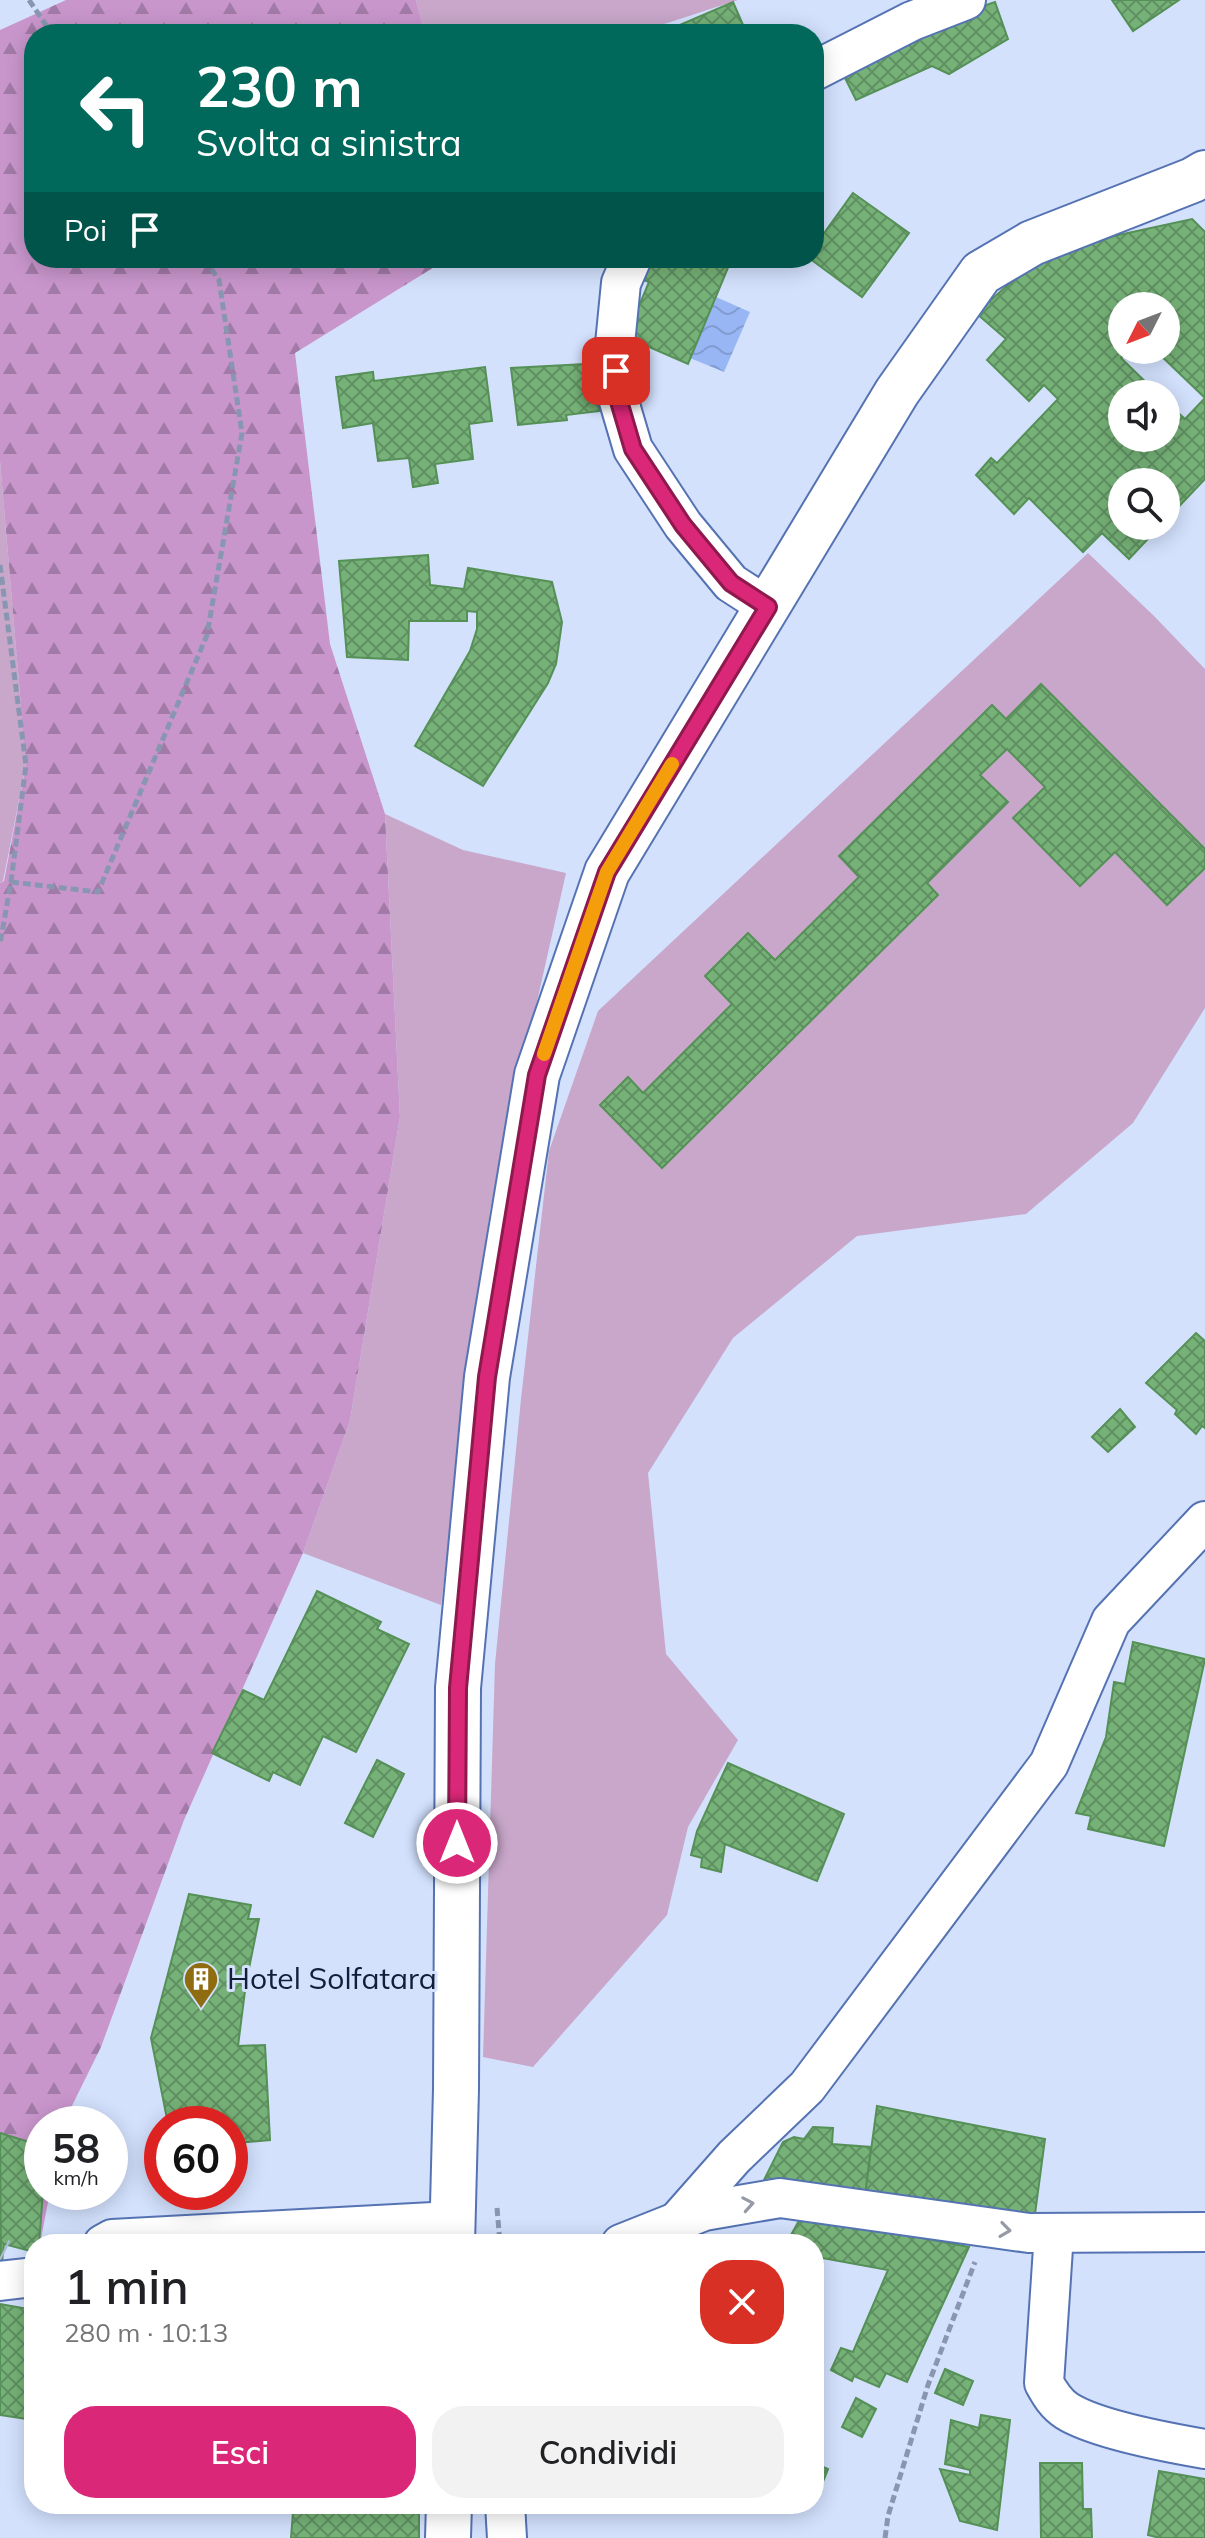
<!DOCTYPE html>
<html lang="it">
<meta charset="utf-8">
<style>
body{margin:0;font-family:Mulish,sans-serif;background:#f2f2f2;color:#202124;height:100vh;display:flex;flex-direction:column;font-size:30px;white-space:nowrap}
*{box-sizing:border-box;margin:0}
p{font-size:26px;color:#757577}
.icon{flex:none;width:44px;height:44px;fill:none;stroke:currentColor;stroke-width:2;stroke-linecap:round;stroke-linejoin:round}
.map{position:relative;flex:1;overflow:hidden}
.side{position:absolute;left:24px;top:2234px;width:800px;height:280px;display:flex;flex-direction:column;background:#fff;border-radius:32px;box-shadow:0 4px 20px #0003}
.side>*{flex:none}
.top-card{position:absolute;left:24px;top:24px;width:800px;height:244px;border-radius:32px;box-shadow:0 4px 20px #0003;background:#00695c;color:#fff;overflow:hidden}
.needle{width:52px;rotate:228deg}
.buttons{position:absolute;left:1108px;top:292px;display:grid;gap:16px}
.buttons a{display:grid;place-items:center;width:72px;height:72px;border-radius:50%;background:#fff;box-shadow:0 4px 20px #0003;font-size:40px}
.speed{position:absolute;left:24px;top:2106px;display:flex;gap:16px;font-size:40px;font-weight:700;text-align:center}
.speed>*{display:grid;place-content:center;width:104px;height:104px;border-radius:50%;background:#fff;box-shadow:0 4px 20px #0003;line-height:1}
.speed small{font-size:20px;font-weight:400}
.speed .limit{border:12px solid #d22;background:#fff;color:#111}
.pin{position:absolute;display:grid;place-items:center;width:68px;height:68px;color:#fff;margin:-34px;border-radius:16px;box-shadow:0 4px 12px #0006}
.me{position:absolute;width:88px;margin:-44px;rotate:0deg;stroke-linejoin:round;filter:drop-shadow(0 0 6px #0008)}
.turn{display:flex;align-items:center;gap:28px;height:168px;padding:0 40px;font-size:36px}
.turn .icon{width:104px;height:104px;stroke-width:2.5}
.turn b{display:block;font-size:56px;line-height:68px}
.then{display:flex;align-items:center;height:76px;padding:0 40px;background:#0003;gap:16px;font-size:30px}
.round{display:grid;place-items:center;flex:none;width:84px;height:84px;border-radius:32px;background:#f2f2f2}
.summary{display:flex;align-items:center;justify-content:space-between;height:136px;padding:0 40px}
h1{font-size:48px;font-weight:600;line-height:60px}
.cta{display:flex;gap:16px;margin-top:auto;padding:16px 40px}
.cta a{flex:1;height:92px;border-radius:32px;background:#db2777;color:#fff;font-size:32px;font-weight:600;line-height:92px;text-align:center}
.cta a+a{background:#f2f2f2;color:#202124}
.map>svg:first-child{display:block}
.grass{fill:#c8a7ca}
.forest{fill:url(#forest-firs)}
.water{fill:url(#water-waves)}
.building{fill:url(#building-cross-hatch);stroke:#559057;stroke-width:2;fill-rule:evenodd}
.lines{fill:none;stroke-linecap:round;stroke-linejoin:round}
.minor-tunnel{stroke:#adbad6;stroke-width:38;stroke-dasharray:38 19;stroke-linecap:butt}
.minor-casing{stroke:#5573b3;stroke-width:42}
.major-casing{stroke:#5573b3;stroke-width:48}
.path{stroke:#8996b1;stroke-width:5;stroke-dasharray:8 4;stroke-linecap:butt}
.minor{stroke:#fff;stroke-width:38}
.major{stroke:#fff;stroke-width:44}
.oneway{stroke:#959aa5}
.route-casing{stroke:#8e194d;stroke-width:20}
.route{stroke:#db2777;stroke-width:14}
.slow{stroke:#f59e0b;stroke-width:14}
.labels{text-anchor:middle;stroke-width:6;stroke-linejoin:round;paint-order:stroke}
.poi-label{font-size:30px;fill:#131e38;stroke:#d3e1fd;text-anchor:start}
</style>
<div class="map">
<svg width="1205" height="2538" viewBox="0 0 1205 2538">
<defs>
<pattern id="forest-firs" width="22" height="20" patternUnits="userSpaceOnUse" patternTransform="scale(2)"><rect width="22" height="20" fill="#c996cc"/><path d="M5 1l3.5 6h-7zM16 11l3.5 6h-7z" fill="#a27aa7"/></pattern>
<pattern id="water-waves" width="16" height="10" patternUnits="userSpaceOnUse" patternTransform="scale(2)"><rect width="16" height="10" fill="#98b6f4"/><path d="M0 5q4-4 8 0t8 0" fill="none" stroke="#829cd2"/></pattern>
<pattern id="building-cross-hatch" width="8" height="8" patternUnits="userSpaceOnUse" patternTransform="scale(2)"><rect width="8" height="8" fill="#76b277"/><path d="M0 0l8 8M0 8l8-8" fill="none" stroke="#609063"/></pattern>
</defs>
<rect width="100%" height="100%" fill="#d3e1fd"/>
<g class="grass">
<polygon points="416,0 738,0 652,28 649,34 425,34"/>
<polygon points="0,461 26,765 3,881 0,883"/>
<polygon points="1088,553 1154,616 1205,669 1205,1008 1133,1123 1026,1214 857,1236 733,1338 648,1473 666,1654 738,1740 688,1827 667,1915 533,2067 483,2057 495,1664 521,1399 549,1151 598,1011"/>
<polygon points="385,814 463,850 566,873 490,1210 441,1605 303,1553 350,1421 400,1117"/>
</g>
<polygon class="forest" points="66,0 416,0 425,34 34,34 34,258 449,258 295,353 330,644 385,814 400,1117 350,1421 303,1553 184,1820 101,2047 63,2124 42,2124 42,2192 50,2192 40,2244 34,2244 34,2250 0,2225 0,883 4,881 26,765 0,461 0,30"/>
<polygon class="water" points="716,297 750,312 724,372 690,358"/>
<g class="building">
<polygon points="1112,0 1179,0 1133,31"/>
<polygon points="733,2 747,34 660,34 661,33"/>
<polygon points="995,2 1008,39 949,74 932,66 856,100 840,68 936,22"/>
<polygon points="853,193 909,233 862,297 809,258 814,258 814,247"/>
<path d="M1192,219L1205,232V479L1166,520V482H1122V526H1160L1129,559L1102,533L1083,552L1029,498L1014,514L976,475L991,458L997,463L1058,399L1044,385L1029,401L987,360L1006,339L976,313L1025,270L1068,252L1114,236ZM1122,306H1166V350H1155L1205,398L1185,419L1166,402V438H1122V394H1158L1121,358L1128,350H1122Z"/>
<polygon points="645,258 732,258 688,364 626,337 649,282 637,278"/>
<polygon points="585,364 600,411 566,415 567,420 518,425 511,368"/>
<polygon points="485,367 492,421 469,424 473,459 435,464 438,483 413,487 409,458 378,461 373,423 343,428 336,377 373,372 374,381"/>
<polygon points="428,555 430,585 464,589 468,568 552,582 562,622 556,664 548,683 483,786 415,746 470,651 477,629 477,612 467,611 467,621 409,621 408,660 347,657 339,561"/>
<polygon points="1041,684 1205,849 1205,868 1167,905 1115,852 1080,886 1013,818 1045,787 1007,749 980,775 1008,802 927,883 938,895 662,1168 600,1105 628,1077 643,1093 732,1004 705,976 748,933 775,960 859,877 839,856 992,705 1006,719"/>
<polygon points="1196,1333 1205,1341 1205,1428 1202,1426 1196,1434 1175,1414 1177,1410 1146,1383"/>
<polygon points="1120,1409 1135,1427 1108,1452 1092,1437"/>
<polygon points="317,1591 381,1622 377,1629 409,1644 356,1752 323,1736 300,1785 273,1772 269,1781 212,1753 243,1690 264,1700"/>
<polygon points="1133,1642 1205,1659 1164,1846 1088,1829 1091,1816 1076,1813 1106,1737 1114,1682 1125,1684"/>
<polygon points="377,1760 404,1774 373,1837 345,1823"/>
<polygon points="728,1763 844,1814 817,1881 725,1844 721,1872 701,1867 702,1858 691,1855 697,1831"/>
<polygon points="189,1894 251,1905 248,1919 259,1919 246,1983 238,2046 265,2045 270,2140 237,2143 235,2148 230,2148 230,2124 168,2124 151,2038"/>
<polygon points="877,2106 1045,2139 1035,2214 865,2195"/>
<polygon points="813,2127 833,2128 832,2144 871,2147 865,2195 763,2182 783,2142 794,2137 804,2139"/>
<polygon points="0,2133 42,2146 43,2192 39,2244 34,2244 34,2252 4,2244 1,2272"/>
<polygon points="802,2215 969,2247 907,2382 886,2373 879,2387 854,2376 852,2381 831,2370 841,2348 853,2352 888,2270 817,2257 814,2262 814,2244 786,2244"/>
<polygon points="0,2304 34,2310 34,2420 0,2415"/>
<polygon points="945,2369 973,2381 963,2405 935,2393"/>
<polygon points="856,2398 876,2409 862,2437 842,2427"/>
<polygon points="981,2415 1010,2420 997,2530 960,2521 940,2469 970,2475 970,2470 945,2464 951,2420 979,2428"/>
<polygon points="814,2463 828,2469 815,2502 814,2502"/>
<polygon points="1040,2463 1082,2463 1083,2509 1091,2509 1092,2538 1041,2538"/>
<polygon points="1159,2471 1205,2479 1205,2538 1160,2538 1148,2535"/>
<polygon points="268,2504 419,2504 419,2538 291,2538 293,2512 268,2510"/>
</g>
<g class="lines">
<polyline class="minor-tunnel" points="0,2257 2,2258"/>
<g class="minor-casing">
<g id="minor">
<polyline points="814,71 912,21 966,0"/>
<polyline points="632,258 621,283 615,344 618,398 633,449 683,525 731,583 768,607"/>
<polyline points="674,2225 734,2157 807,2087 1049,1764 1111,1621 1205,1521"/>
<path d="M1054,2233L1044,2383C1050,2394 1056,2404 1067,2411C1096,2429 1170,2443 1205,2449"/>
<polyline points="103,2244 112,2239 452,2221"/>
<polyline points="621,2244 704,2211 780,2198 1029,2233 1205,2232"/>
<polyline points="0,2281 34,2277"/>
<polyline points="505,2504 507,2538"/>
</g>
</g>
<g class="major-casing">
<g id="major">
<polyline points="452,2244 456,2089 458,1688 487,1377 537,1075 607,872 897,392 981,273 1032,243 1193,180 1205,173"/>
<polyline points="448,2538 449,2504"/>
</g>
</g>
<g class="path">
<polyline points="29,0 52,34"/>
<polyline points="0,565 26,765 11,882 0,944"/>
<polyline points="11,882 98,892 207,635 242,433 219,280 204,258"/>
<polyline points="497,2208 500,2243"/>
<polyline points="885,2538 888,2516 928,2385 975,2262"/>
</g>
<use href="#minor" class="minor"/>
<use href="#major" class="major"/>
</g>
<defs><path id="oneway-chevron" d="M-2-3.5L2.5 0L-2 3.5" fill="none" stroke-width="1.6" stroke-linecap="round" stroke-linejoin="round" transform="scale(2)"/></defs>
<g class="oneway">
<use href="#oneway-chevron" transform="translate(748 2204) rotate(-10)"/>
<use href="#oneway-chevron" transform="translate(1005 2230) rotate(8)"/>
</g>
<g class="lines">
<g class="route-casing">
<polyline id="route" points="457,1843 458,1688 487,1377 537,1075 607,872 768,607 731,583 683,525 633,449 618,398 616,371"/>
</g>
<use href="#route" class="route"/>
<polyline class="slow" points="544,1054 607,872 672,764"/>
</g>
<defs>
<g id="building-pin" transform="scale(1.8)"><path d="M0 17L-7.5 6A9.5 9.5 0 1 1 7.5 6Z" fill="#8f6c10" stroke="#d3e1fd"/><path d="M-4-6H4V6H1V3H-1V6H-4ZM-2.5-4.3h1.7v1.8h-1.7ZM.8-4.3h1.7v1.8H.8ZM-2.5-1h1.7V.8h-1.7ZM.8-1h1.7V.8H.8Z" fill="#fff"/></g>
</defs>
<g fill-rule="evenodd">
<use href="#building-pin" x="201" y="1979"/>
</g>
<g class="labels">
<g class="poi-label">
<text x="227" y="1989">Hotel Solfatara</text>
</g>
</g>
</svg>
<div class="buttons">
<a><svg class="needle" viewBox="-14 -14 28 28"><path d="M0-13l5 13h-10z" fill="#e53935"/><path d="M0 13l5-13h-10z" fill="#757577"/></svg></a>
<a><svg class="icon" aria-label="sound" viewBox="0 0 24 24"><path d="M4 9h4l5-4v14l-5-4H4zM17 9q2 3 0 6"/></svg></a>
<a><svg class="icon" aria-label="search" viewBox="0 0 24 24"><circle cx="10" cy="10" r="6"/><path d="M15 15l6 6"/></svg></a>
</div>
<div class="speed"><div>58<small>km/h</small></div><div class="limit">60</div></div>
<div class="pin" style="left:616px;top:371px;background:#d93025"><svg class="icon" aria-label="arrive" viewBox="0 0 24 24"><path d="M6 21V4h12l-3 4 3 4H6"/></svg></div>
<svg class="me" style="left:457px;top:1843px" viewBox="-20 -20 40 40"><circle r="17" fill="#db2777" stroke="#fff" stroke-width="3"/><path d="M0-11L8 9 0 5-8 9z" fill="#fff"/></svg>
<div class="top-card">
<div class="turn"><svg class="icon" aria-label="left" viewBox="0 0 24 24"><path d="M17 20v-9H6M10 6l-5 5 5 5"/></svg><div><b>230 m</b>Svolta a sinistra</div></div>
<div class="then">Poi<svg class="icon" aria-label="arrive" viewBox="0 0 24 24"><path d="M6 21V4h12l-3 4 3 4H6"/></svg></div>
</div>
<section class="side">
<div class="summary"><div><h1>1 min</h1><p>280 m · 10:13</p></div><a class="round" style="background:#d93025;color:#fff"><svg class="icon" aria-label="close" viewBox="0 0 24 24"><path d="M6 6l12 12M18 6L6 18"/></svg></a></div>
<div class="cta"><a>Esci</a><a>Condividi</a></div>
</section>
</div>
